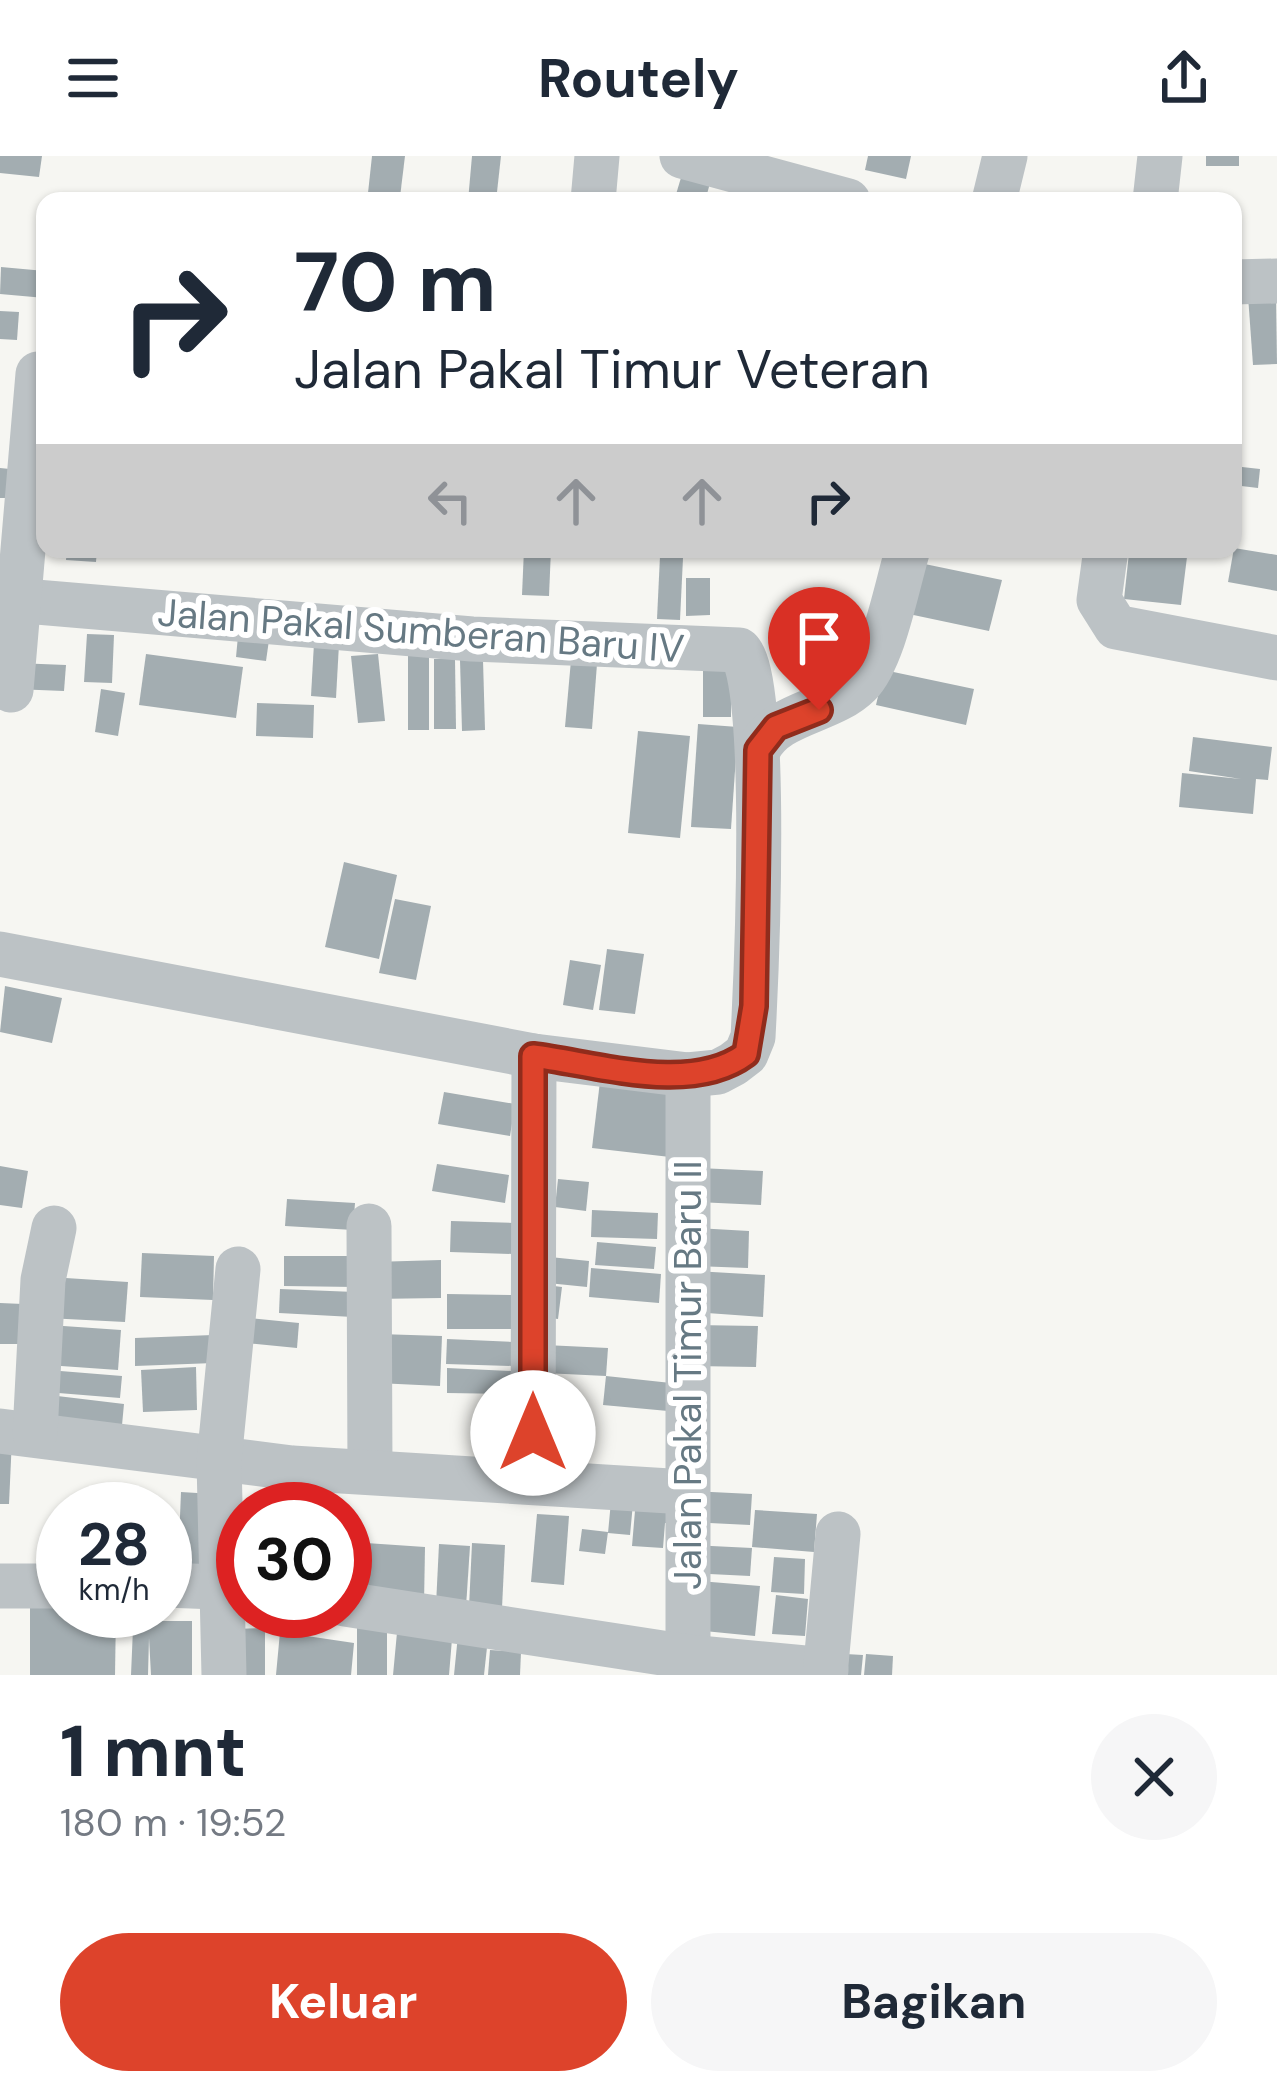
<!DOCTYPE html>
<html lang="id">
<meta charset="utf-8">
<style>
body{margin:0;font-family:"DM Sans",sans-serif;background:#f6f6f7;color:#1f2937;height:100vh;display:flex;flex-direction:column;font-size:45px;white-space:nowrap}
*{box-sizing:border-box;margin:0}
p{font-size:39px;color:#747a83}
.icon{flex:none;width:66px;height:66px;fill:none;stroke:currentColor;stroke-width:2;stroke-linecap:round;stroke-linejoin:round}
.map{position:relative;height:1519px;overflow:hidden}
.drawer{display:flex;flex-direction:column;background:#fff;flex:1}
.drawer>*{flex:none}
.hud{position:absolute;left:36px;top:36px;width:1206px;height:366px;border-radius:24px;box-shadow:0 3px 9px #0004;background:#fff;color:#1f2937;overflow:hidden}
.speed{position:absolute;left:36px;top:1326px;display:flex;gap:24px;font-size:60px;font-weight:700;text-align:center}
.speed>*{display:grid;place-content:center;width:156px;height:156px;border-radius:50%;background:#fff;box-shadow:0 3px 9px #0004;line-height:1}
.speed small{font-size:30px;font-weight:400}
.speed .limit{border:18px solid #d22;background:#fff;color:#111}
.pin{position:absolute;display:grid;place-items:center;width:102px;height:102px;color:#fff;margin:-123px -51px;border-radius:50% 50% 50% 0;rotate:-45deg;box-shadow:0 0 12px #0007}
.pin .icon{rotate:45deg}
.me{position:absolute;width:132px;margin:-66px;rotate:0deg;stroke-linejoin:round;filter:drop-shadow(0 0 9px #0008)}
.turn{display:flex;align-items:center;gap:42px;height:252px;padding:0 60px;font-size:54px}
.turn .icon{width:156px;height:156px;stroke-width:2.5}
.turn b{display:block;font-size:84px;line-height:102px}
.lanes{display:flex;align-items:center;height:114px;padding:0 60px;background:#0003;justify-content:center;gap:60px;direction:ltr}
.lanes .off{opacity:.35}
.round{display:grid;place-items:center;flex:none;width:126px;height:126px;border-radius:63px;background:#f6f6f7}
.head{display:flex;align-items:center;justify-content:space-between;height:204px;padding:0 60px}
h1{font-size:72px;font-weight:700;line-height:90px}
.button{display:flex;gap:24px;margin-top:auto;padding:24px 60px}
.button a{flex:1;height:138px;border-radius:72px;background:#dd432b;color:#fff;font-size:48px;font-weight:700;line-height:138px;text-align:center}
.button a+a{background:#f6f6f7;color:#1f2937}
header{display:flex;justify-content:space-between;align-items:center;height:156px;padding:0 60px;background:#fff;font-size:54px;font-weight:700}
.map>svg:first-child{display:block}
.building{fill:#a3adb1}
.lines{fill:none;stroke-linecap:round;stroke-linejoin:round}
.minor{stroke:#bcc2c5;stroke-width:45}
.route-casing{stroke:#902c1c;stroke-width:30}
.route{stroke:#dd432b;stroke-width:21}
.labels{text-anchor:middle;stroke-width:12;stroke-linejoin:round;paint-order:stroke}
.street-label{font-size:39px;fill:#667983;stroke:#fff}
</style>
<header><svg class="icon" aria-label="menu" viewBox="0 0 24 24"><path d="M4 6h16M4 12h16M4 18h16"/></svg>Routely<svg class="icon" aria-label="share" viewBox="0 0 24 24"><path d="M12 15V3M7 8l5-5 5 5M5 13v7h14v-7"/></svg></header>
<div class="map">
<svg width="1277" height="1519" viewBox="0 0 1277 1519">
<rect width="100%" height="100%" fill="#f6f6f2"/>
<g class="building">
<polygon points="0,0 42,0 39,21 0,17"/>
<polygon points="372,0 405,0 400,41 368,37"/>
<polygon points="472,0 501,0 496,45 468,45"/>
<polygon points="868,0 911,0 906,23 865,14"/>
<rect x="1206" y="0" width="33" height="10"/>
<polygon points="686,5 714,13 705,45 674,45"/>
<polygon points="511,37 547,42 547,45 509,45"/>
<polygon points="1,111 45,115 45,142 0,138"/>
<polygon points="1276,138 1277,208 1253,209 1248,140"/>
<polygon points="0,155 19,156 17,184 0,183"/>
<polygon points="1233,310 1260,313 1258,332 1233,329"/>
<polygon points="0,312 10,313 9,342 0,342"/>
<polygon points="1234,392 1277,399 1277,435 1228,426"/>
<polygon points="67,393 97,393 96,406 66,404"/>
<polygon points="524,393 551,393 549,440 522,439"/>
<polygon points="1129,397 1187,401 1181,449 1124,443"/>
<polygon points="660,400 683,402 680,464 657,463"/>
<polygon points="915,406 1002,424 989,475 904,457"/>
<polygon points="686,422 710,422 710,459 686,460"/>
<polygon points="87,478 114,479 112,527 84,526"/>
<polygon points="238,480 269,484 266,505 236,501"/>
<polygon points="314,487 339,488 336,542 311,540"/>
<polygon points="572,493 598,495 592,573 565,571"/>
<rect x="408" y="497" width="21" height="77"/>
<polygon points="146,498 243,511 236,562 139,549"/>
<polygon points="378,498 385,565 358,567 351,500"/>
<rect x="703" y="501" width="28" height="60"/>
<polygon points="434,503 455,503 456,573 434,573"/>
<polygon points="460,504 483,504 485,574 462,575"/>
<polygon points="16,507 66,509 64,535 14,533"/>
<polygon points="884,514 974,533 966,569 876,549"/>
<polygon points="101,533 125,537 118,580 95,576"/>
<polygon points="257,547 314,549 313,582 256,580"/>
<polygon points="698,568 738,571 731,673 691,671"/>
<polygon points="638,575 690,580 680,682 628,677"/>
<polygon points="1193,581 1272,591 1268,624 1256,623 1253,658 1179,651 1182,617 1241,623 1189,615"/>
<polygon points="344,706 397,719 379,803 325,791"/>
<polygon points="395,743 431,750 416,824 379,817"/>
<polygon points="607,793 644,798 635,858 599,854"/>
<polygon points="570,804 601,809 593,854 563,849"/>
<polygon points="5,830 62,842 52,887 0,876"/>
<polygon points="601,917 679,926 670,1001 592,992"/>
<polygon points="444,936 515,948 510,980 438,968"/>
<polygon points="437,1008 509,1019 505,1047 432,1035"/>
<polygon points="0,1010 28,1015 22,1052 0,1049"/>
<polygon points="699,1012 763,1015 761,1049 697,1046"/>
<polygon points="558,1023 589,1026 586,1055 555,1051"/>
<polygon points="287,1043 355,1047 353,1074 285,1070"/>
<polygon points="592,1054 658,1057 657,1083 591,1081"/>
<polygon points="451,1065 514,1067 513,1098 450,1096"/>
<polygon points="696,1072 749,1075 748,1112 695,1110"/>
<polygon points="597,1086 656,1091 654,1113 595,1109"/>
<polygon points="142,1097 214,1100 213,1144 140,1141"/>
<polygon points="284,1100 355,1100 355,1131 284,1130"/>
<polygon points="540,1100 589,1105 587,1131 538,1126"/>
<polygon points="441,1104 441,1142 373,1143 373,1106"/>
<polygon points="591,1112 661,1118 659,1147 589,1141"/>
<polygon points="695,1115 765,1119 763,1161 693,1156"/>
<polygon points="50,1121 128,1126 125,1166 47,1162"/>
<polygon points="538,1128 562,1131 558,1163 534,1160"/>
<polygon points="280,1133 355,1136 353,1161 279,1157"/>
<polygon points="447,1138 512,1139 511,1173 447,1173"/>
<polygon points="0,1147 23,1148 23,1188 0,1188"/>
<polygon points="248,1162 299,1167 297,1192 246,1187"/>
<polygon points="49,1169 121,1174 118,1214 47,1209"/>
<polygon points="695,1169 758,1170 756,1211 694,1210"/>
<polygon points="379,1178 442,1180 440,1230 377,1227"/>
<polygon points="213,1179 214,1207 135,1210 135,1182"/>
<polygon points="447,1183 513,1186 513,1210 446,1208"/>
<polygon points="545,1189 608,1192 606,1220 544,1217"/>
<polygon points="196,1211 197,1254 143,1256 141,1214"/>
<polygon points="447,1212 511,1215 510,1238 447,1237"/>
<polygon points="48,1214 122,1220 120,1242 46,1236"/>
<polygon points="606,1220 671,1227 668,1255 603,1249"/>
<polygon points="49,1239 124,1248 122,1269 47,1260"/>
<polygon points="0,1282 12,1282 9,1348 0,1348"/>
<polygon points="612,1335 634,1337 630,1379 608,1377"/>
<polygon points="691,1335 752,1338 750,1369 689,1366"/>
<polygon points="181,1336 213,1338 209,1411 178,1410"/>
<polygon points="261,1336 301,1338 301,1353 261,1353"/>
<polygon points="636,1343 682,1347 679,1368 665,1367 663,1392 632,1390"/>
<polygon points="84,1345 126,1345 125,1353 84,1353"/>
<polygon points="755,1354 817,1358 814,1396 752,1391"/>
<polygon points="537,1358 569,1360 564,1429 531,1426"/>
<polygon points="345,1359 358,1359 357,1427 345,1427"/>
<polygon points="582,1373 608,1376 605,1398 579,1395"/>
<polygon points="366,1387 425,1391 424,1448 364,1448"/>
<polygon points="472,1387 505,1389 502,1452 469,1451"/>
<polygon points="439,1388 470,1390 466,1451 436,1449"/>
<polygon points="691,1389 752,1392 750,1420 689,1417"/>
<polygon points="774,1401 805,1403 804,1438 771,1436"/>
<polygon points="699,1425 760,1430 755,1480 694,1474"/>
<polygon points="776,1439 808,1443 805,1480 772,1478"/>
<polygon points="30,1449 116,1455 115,1519 30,1519"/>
<polygon points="151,1465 192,1465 192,1519 151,1519 149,1482 148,1519 131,1519 133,1472 151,1472"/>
<polygon points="398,1466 453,1471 449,1519 393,1519"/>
<polygon points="265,1472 265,1519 233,1519 233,1473"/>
<polygon points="357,1472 387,1473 387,1519 357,1519"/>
<polygon points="280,1476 354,1487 351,1519 276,1519"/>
<polygon points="458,1479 488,1482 484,1519 454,1519"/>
<polygon points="490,1494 521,1496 520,1519 488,1519"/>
<polygon points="828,1497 863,1499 861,1519 826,1519"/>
<polygon points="866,1498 893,1500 892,1519 864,1519"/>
</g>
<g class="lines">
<g class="minor">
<polyline points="682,0 848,45"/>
<polyline points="593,45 597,0"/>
<polyline points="994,45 1005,0"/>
<polyline points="1155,45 1160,0"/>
<polyline points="1233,126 1277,125"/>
<polyline points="1106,393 1099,444 1116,471 1277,502"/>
<path d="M0,443L472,483L739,494C770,522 756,825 753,881L746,898L733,908L718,916L688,919L534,900L0,798"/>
<polyline points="11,534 38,218"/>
<path d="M758,594C776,556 830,557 859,528C884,503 897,428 908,393"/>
<polyline points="688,919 688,1519"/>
<polyline points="369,1070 370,1315"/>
<polyline points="0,1275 292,1312 686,1336"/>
<polyline points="35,1277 43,1124 54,1072"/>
<polyline points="533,1324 534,900"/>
<polyline points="165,1429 243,1432"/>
<polyline points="0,1430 63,1430"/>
<polyline points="345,1448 688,1501 826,1514"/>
<polyline points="224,1519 219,1305 238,1113"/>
<polyline points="825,1519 838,1378"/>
</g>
</g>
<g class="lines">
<g class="route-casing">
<path id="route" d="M533,1277V900C597,908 691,939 746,898L754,850L758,594L776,571L819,554"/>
</g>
<use href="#route" class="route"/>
</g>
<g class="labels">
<g class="street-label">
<text transform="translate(421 474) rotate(4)" y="14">Jalan Pakal Sumberan Baru IV</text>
<text transform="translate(687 1219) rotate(-90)" y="14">Jalan Pakal Timur Baru II</text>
</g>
</g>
</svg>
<div class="speed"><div>28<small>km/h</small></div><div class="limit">30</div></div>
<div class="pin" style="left:819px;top:554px;background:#d93025"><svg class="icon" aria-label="arrive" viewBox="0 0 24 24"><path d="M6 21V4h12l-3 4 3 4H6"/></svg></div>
<svg class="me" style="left:533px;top:1277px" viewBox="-20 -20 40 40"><circle r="19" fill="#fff"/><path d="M0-13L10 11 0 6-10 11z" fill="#dd432b"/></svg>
<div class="hud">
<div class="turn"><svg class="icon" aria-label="right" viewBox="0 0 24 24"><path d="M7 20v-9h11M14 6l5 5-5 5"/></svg><div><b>70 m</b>Jalan Pakal Timur Veteran</div></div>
<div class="lanes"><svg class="icon off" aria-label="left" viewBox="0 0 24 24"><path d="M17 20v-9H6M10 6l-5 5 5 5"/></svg><svg class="icon off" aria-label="ahead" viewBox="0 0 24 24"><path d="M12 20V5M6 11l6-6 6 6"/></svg><svg class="icon off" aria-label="ahead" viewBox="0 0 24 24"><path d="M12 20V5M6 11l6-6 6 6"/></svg><svg class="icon" aria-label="right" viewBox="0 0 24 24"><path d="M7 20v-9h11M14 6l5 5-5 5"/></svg></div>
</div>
</div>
<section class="drawer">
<div class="head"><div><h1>1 mnt</h1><p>180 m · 19:52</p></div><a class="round"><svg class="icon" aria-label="close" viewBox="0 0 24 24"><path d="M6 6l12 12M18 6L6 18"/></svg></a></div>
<div class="button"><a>Keluar</a><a>Bagikan</a></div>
</section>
